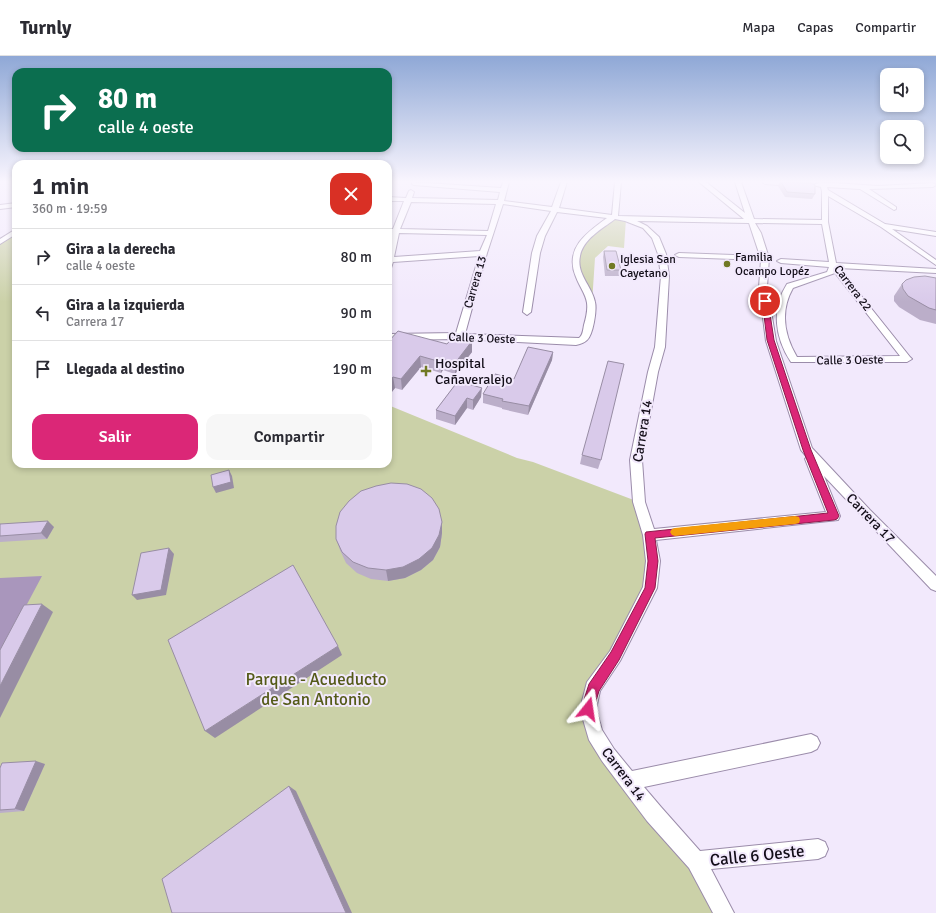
<!DOCTYPE html>
<html lang="es">
<meta charset="utf-8">
<style>
body{margin:0;font-family:Signika,sans-serif;background:#f7f7f7;color:#2b2b33;height:100vh;display:flex;flex-direction:column;font-size:15px;white-space:nowrap}
*{box-sizing:border-box;margin:0}
p{font-size:13px;color:#7c7c81}
.icon{flex:none;width:22px;height:22px;fill:none;stroke:currentColor;stroke-width:2;stroke-linecap:round;stroke-linejoin:round}
.map{position:relative;flex:1;overflow:hidden}
.side{position:absolute;left:12px;top:104px;width:380px;height:308px;display:flex;flex-direction:column;background:#fff;border-radius:12px;box-shadow:0 2px 6px #0003}
.side>*{flex:none}
.top-card{position:absolute;left:12px;top:12px;width:380px;height:84px;border-radius:12px;box-shadow:0 2px 6px #0003;background:#0b6e4f;color:#fff;overflow:hidden}
.buttons{position:absolute;left:880px;top:12px;display:grid;gap:8px}
.buttons a{display:grid;place-items:center;width:44px;height:44px;border-radius:8px;background:#fff;box-shadow:0 2px 6px #0003;font-size:20px}
.pin{position:absolute;display:grid;place-items:center;width:34px;height:34px;color:#fff;margin:-17px;border:2px solid #fff;border-radius:50%;box-shadow:0 1px 4px #0007}
.me{position:absolute;width:44px;margin:-22px;rotate:15deg;stroke-linejoin:round;filter:drop-shadow(0 0 3px #0008)}
.turn{display:flex;align-items:center;gap:14px;height:84px;padding:0 20px;font-size:18px}
.turn .icon{width:52px;height:52px;stroke-width:2.5}
.turn b{display:block;font-size:28px;line-height:34px}
.round{display:grid;place-items:center;flex:none;width:42px;height:42px;border-radius:12px;background:#f7f7f7}
.head{display:flex;align-items:center;justify-content:space-between;height:68px;padding:0 20px}
h1{font-size:24px;font-weight:600;line-height:30px}
.cta{display:flex;gap:8px;margin-top:auto;padding:8px 20px}
.cta a{flex:1;height:46px;border-radius:12px;background:#db2777;color:#fff;font-size:16px;font-weight:600;line-height:46px;text-align:center}
.cta a+a{background:#f7f7f7;color:#2b2b33}
ul{padding:0;list-style:none}
li{display:flex;align-items:center;gap:12px;height:56px;padding:0 20px;border-top:1px solid #e1e1e2}
li div{flex:1}
li b{display:block;font-size:15px}
li em{font-style:normal}
header{display:flex;align-items:center;gap:24px;box-sizing:border-box;height:56px;padding:0 20px;background:#fff;border-bottom:1px solid #e1e1e2}
header strong{font-size:19px}
nav{display:flex;gap:22px;margin-inline-start:auto;font-size:14px}
.map>svg:first-child{display:block}
.green{fill:#cbd1a8}
.water{fill:#a996bc}
.lines{fill:none;stroke-linecap:round;stroke-linejoin:round}
.street-casing{stroke:#9b8caa;stroke-width:2}
.street{fill:#fff;fill-rule:evenodd}
.wall{fill:#bbaec9}
.shaded-wall{fill:#988da4}
.building{fill:#d9caea;stroke:#988da4}
.route{fill:#db2777;stroke:#8e194d}
.slow{fill:#f59e0b}
.poi-dot{fill:#717924;stroke:#f2e9fc;stroke-width:1.5}
.labels{text-anchor:middle;stroke-width:4;stroke-linejoin:round;paint-order:stroke}
.far-poi-label{font-size:12px;fill:#120d18;stroke:#f2e9fc;text-anchor:start}
.far-street-label{font-size:12px;fill:#120d18;stroke:#f2e9fc}
.poi-label{font-size:14px;fill:#120d18;stroke:#f2e9fc;text-anchor:start}
.street-label{font-size:14px;fill:#120d18;stroke:#f2e9fc}
.near-park-label{font-size:17px;fill:#545a18;stroke:#f2e9fc}
.near-street-label{font-size:17px;fill:#120d18;stroke:#f2e9fc}
</style>
<header>
<strong>Turnly</strong>
<nav><a>Mapa</a><a>Capas</a><a>Compartir</a></nav>
</header>
<div class="map">
<svg width="936" height="857" viewBox="0 0 936 857">
<rect width="100%" height="100%" fill="#f2e9fc"/>
<g class="green">
<polygon points="615,160 626,163 624,192 608,190 595,202 592,247 580,225 578,194 585,184"/>
<polygon points="16,175 16,408 388,408 388,349 517,402 533,406 639,446 649,479 650,532 593,632 595,678 724,857 0,857 0,186"/>
</g>
<polygon class="water" points="42,520 0,599 0,522"/>
<g class="lines">
<g class="street-casing">
<g id="street">
<path d="M412,126L501,132L503,126H509L504,145L552,151L561,126H567L559,152L612,159L615,126H621L618,160L744,163L699,126H706L745,157L735,126H741L754,163L822,164V135L821,131L813,129L819,127V126L878,130L933,127L936,129L933,131L869,133L896,151V153L894,154L860,133L827,131L828,134L885,168L936,176V180L892,173L936,204V209L881,171L828,140V166L836,207L936,213V217L839,212L910,301L912,303L907,306H791C775,282 771,253 787,228L827,216L829,211L781,207L777,205L781,203L829,206L822,168L755,167L761,177L769,202L767,231L776,285L812,392L870,454L936,520V535L931,533L824,420L840,460L838,464L656,484L660,505L657,532L620,605L600,635L596,653L602,674L614,693L632,715L811,678L817,681L820,687L817,693L811,696L644,731L661,751L700,795L818,783L825,786L828,793L825,800L818,803L711,813L734,857H713L689,812L647,765L602,705L589,684L580,653L587,626L610,595L643,531L646,505L643,479L633,446L630,404L648,316L655,291L661,220L658,198L652,182L643,172L625,165L615,163C602,173 583,183 580,200C576,218 592,230 595,246C597,254 593,279 587,284C584,287 580,288 576,289L460,283L388,284V278L456,277L479,200L393,206L391,212H388V194L392,177H388V173H393L404,145H388V141L406,142L409,135L411,134L414,136L412,142L498,144L500,136L414,129L412,128ZM411,146L496,148L488,175L400,173ZM503,148L551,155L537,180L532,197L523,256L527,259L531,256L540,197L545,180L557,156L607,162C586,177 564,193 576,221C579,230 586,238 587,247C588,254 586,262 584,269C583,274 583,279 579,282L465,278L487,197ZM637,165L749,167L760,200L679,197L675,199L679,201L761,204L759,231L766,285L801,394L807,401L805,403L826,456L654,473L645,446L642,404L658,316L665,291L669,220L666,198L659,181L647,170ZM399,177L487,179L480,195L394,201ZM835,217L900,300L797,301C784,279 780,255 793,232Z"/>
<polygon points="762,126 793,126 799,128 796,130 765,128"/>
<polygon points="16,147 16,151 0,153 0,149"/>
<polygon points="16,173 16,178 0,188 0,183"/>
</g>
</g>
<use href="#street" class="street"/>
</g>
<g class="wall">
<polygon points="780,126 791,126 815,138 812,143 785,141 778,130"/>
<polygon points="604,195 621,214 619,220 605,220 603,201"/>
<polygon points="936,222 936,268 920,264 899,251 894,245 894,240 902,228"/>
<polygon points="472,285 472,296 455,318 443,314 441,317 421,311 402,334 395,332 391,337 388,336 388,286 447,288"/>
<polygon points="553,296 552,304 528,359 502,353 502,352 483,347 483,338 514,323"/>
<polygon points="458,325 481,341 473,354 467,352 455,369 436,363 436,354"/>
<polygon points="582,399 601,404 598,413 580,408"/>
<polygon points="0,468 54,471 47,483 0,486"/>
<polygon points="442,477 440,491 433,504 421,514 405,522 388,525 371,523 357,517 346,507 340,494 336,483"/>
<polygon points="45,708 24,755 0,757 0,712"/>
</g>
<g class="shaded-wall">
<polygon points="472,285 472,296 455,318 455,307"/>
<polygon points="553,296 552,304 528,359 529,350"/>
<polygon points="420,300 421,311 402,334 401,323"/>
<polygon points="443,303 443,314 441,317 441,306"/>
<polygon points="393,321 395,332 391,337 389,326"/>
<polygon points="482,332 481,341 473,354 473,344"/>
<polygon points="467,342 467,352 455,369 455,360"/>
<polygon points="229,414 232,420 234,432 216,437 213,431"/>
<polygon points="48,465 54,471 47,483 41,477"/>
<polygon points="442,466 442,477 440,491 433,504 421,514 405,522 388,525 386,514"/>
<polygon points="169,492 174,498 166,539 137,544 132,539"/>
<polygon points="42,548 53,556 0,662 0,630"/>
<polygon points="338,590 342,599 215,682 205,675"/>
<polygon points="36,705 45,708 24,755 15,753"/>
<polygon points="289,730 296,735 352,857 346,857"/>
</g>
<g class="building">
<polygon points="781,126 811,127 815,129 815,138 787,136"/>
<polygon points="604,195 616,195 621,214 607,214"/>
<polygon points="925,220 936,222 936,254 929,252 908,240 903,233 902,228 906,224 914,221"/>
<polygon points="398,275 447,288 454,280 472,285 455,307 443,303 441,306 420,300 401,323 393,321 389,326 388,326 388,286"/>
<polygon points="528,291 553,296 529,350 502,345 503,343 483,338 495,318 514,323"/>
<polygon points="608,305 624,308 601,404 582,399"/>
<polygon points="458,325 482,332 473,344 467,342 455,360 436,354"/>
<polygon points="229,414 231,426 213,431 211,419"/>
<polygon points="391,427 407,428 421,433 432,442 439,453 442,466 439,479 432,492 419,503 403,511 386,514 368,512 353,506 342,496 336,483 336,470 340,456 349,445 361,435 376,430"/>
<polygon points="48,465 41,477 0,480 0,468"/>
<polygon points="169,492 161,534 132,539 141,497"/>
<polygon points="293,509 338,590 205,675 168,584"/>
<polygon points="42,548 0,630 0,594 24,549"/>
<polygon points="36,705 15,753 0,754 0,712 2,707"/>
<polygon points="289,730 346,857 172,857 162,823"/>
</g>
<linearGradient id="sky" x2="0" y2="1"><stop stop-color="#8fa8d6"/><stop offset="0.51" stop-color="#f9f5fe"/><stop offset="1" stop-color="#f9f5fe" stop-opacity="0"/></linearGradient>
<rect width="936" height="246" fill="url(#sky)"/>
<polygon class="route" points="762,243 768,245 774,284 787,323 811,394 839,460 837,463 834,464 655,482 658,505 655,532 619,604 599,635 592,658 588,659 583,658 581,653 589,628 611,596 645,532 648,505 645,478 646,476 828,457 803,394 767,284"/>
<polygon class="slow" points="795,460 799,461 800,464 799,467 795,468 675,480 672,479 670,476 672,473 675,472"/>
<g class="poi-dot">
<circle cx="727" cy="208" r="4"/>
<circle cx="612" cy="210" r="4"/>
<path d="M424 309h4v4h4v4h-4v4h-4v-4h-4v-4h4z"/>
</g>
<g class="labels">
<g class="far-poi-label">
<text x="735" y="205">Familia<tspan x="735" dy="14">Ocampo Lopéz</tspan></text>
<text x="620" y="207">Iglesia San<tspan x="620" dy="14">Cayetano</tspan></text>
</g>
<g class="far-street-label">
<text transform="translate(475 226) rotate(-74)" y="4">Carrera 13</text>
<text transform="translate(853 232) rotate(53)" y="4">Carrera 22</text>
<text transform="translate(482 282) rotate(2)" y="4">Calle 3 Oeste</text>
<text transform="translate(850 304) rotate(-1)" y="4">Calle 3 Oeste</text>
</g>
<g class="poi-label">
<text x="435" y="312">Hospital<tspan x="435" dy="16">Cañaveralejo</tspan></text>
</g>
<g class="street-label">
<text transform="translate(642 375) rotate(-81)" y="5">Carrera 14</text>
<text transform="translate(871 462) rotate(46)" y="5">Carrera 17</text>
<text transform="translate(624 718) rotate(53)" y="5">Carrera 14</text>
</g>
<g class="near-park-label">
<text x="316" y="629">Parque - Acueducto<tspan x="316" dy="20">de San Antonio</tspan></text>
</g>
<g class="near-street-label">
<text transform="translate(757 799) rotate(-6)" y="6">Calle 6 Oeste</text>
</g>
</g>
</svg>
<div class="buttons">
<a><svg class="icon" aria-label="sound" viewBox="0 0 24 24"><path d="M4 9h4l5-4v14l-5-4H4zM17 9q2 3 0 6"/></svg></a>
<a><svg class="icon" aria-label="search" viewBox="0 0 24 24"><circle cx="10" cy="10" r="6"/><path d="M15 15l6 6"/></svg></a>
</div>
<div class="pin" style="left:765px;top:245px;background:#d93025"><svg class="icon" aria-label="arrive" viewBox="0 0 24 24"><path d="M6 21V4h12l-3 4 3 4H6"/></svg></div>
<svg class="me" style="left:588px;top:653px" viewBox="-20 -20 40 40"><path d="M0-17L14 15 0 8-14 15z" fill="#db2777" stroke="#fff" stroke-width="4"/></svg>
<div class="top-card">
<div class="turn"><svg class="icon" aria-label="right" viewBox="0 0 24 24"><path d="M7 20v-9h11M14 6l5 5-5 5"/></svg><div><b>80 m</b>calle 4 oeste</div></div>
</div>
<section class="side">
<div class="head"><div><h1>1 min</h1><p>360 m · 19:59</p></div><a class="round" style="background:#d93025;color:#fff"><svg class="icon" aria-label="close" viewBox="0 0 24 24"><path d="M6 6l12 12M18 6L6 18"/></svg></a></div>
<ul>
<li><svg class="icon" aria-label="right" viewBox="0 0 24 24"><path d="M7 20v-9h11M14 6l5 5-5 5"/></svg><div><b>Gira a la derecha</b><p>calle 4 oeste</p></div><em>80 m</em></li>
<li><svg class="icon" aria-label="left" viewBox="0 0 24 24"><path d="M17 20v-9H6M10 6l-5 5 5 5"/></svg><div><b>Gira a la izquierda</b><p>Carrera 17</p></div><em>90 m</em></li>
<li><svg class="icon" aria-label="arrive" viewBox="0 0 24 24"><path d="M6 21V4h12l-3 4 3 4H6"/></svg><div><b>Llegada al destino</b></div><em>190 m</em></li>
</ul>
<div class="cta"><a>Salir</a><a>Compartir</a></div>
</section>
</div>
